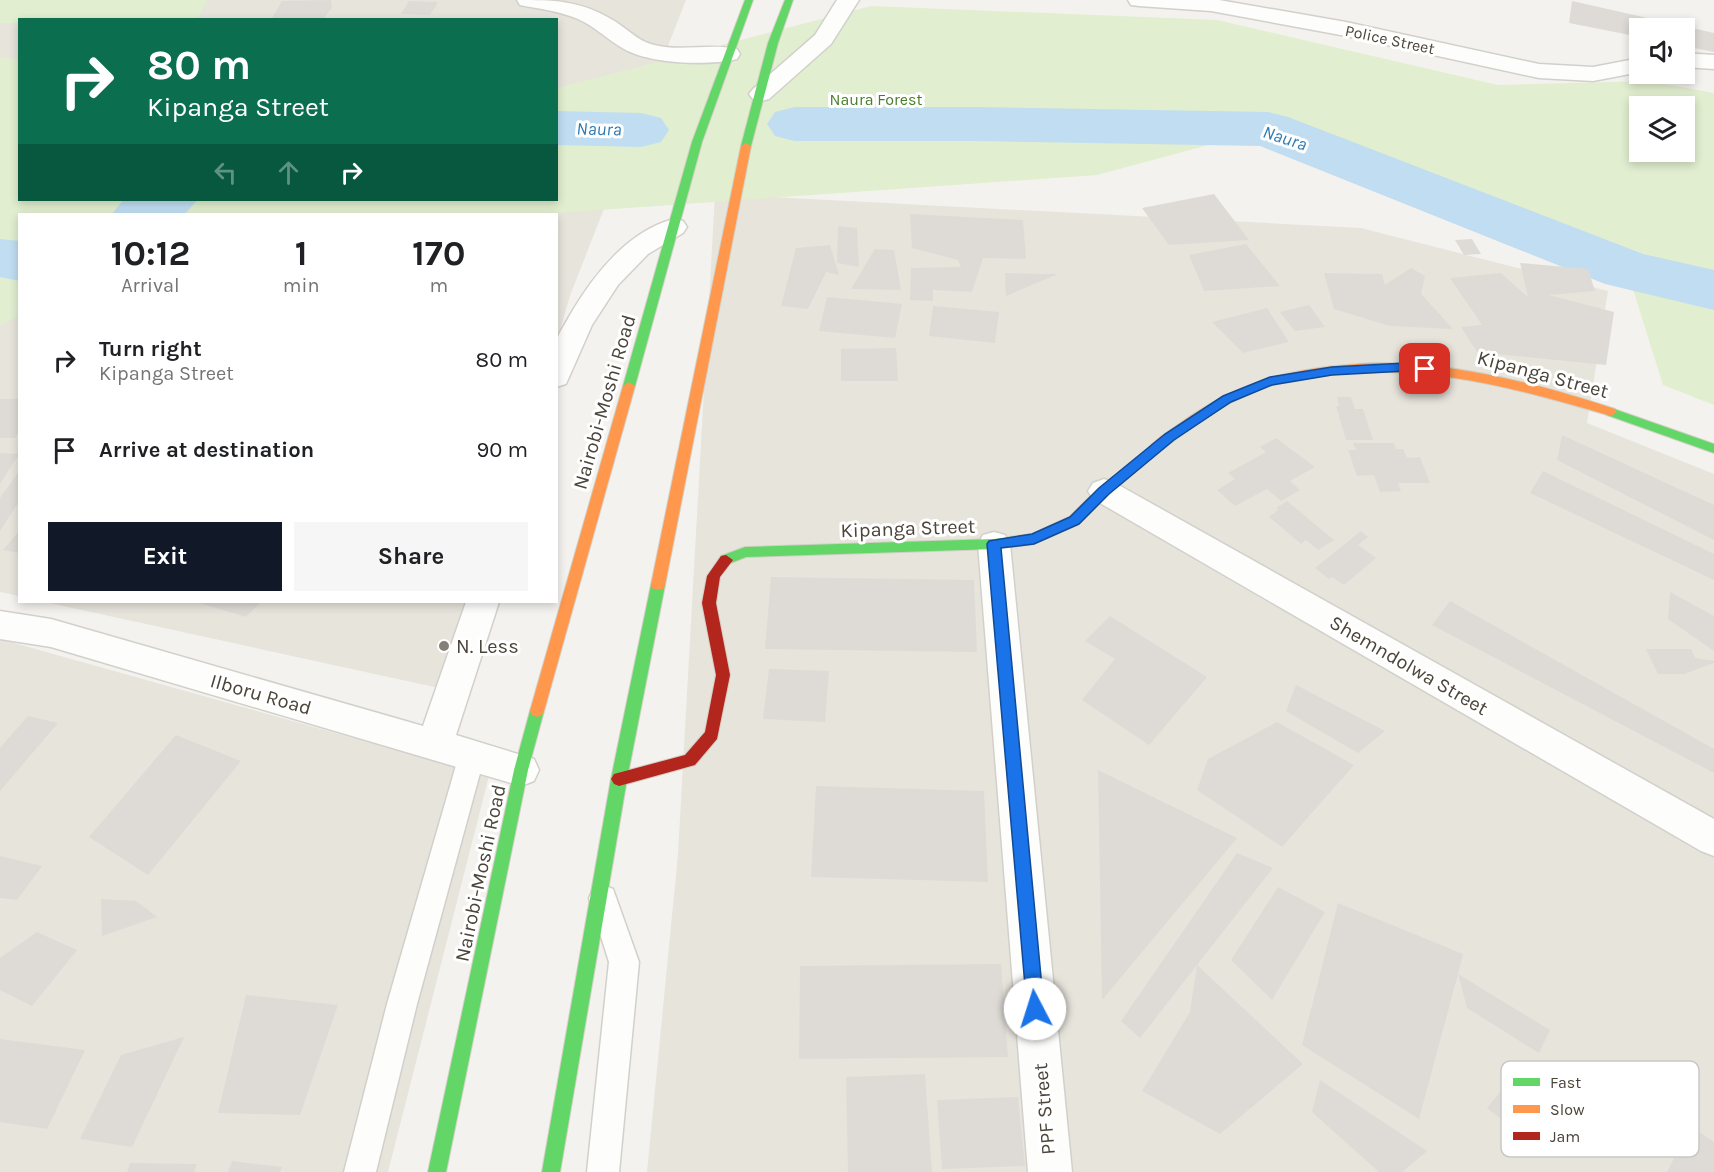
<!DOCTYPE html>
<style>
body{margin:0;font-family:Karla,sans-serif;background:#f6f6f6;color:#202124;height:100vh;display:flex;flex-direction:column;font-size:22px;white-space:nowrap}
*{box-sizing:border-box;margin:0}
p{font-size:20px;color:#757577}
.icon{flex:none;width:33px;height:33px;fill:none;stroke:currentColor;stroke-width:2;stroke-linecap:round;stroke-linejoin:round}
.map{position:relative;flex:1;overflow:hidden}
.panel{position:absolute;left:18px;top:213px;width:540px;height:390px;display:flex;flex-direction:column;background:#fff;border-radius:0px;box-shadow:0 3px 9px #0003}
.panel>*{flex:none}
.guide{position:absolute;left:18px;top:18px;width:540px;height:183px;border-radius:0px;box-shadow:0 3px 9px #0003;background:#0b6e4f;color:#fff;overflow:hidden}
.fabs{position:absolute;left:1629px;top:18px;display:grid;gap:12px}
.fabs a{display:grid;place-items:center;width:66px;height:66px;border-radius:0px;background:#fff;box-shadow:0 3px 9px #0003;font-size:30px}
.pin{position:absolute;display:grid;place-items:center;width:51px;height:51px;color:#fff;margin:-26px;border-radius:12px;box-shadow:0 3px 9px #0006}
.me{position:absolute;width:66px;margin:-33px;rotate:355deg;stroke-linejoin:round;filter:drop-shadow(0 0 4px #0008)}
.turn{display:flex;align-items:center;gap:21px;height:126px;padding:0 30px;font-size:27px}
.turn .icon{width:78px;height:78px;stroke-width:2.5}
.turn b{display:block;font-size:42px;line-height:51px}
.lanes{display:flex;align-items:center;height:57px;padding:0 30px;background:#0003;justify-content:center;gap:30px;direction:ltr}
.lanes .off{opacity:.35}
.eta{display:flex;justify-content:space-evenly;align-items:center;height:102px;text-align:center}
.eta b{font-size:36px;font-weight:700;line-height:42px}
.cta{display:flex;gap:12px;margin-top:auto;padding:12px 30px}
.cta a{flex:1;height:69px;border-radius:0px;background:#111827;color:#fff;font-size:24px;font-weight:700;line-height:69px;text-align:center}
.cta a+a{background:#f6f6f6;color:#202124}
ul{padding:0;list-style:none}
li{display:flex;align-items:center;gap:18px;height:90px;padding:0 30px}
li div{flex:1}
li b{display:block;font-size:22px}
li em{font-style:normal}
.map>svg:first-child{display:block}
.residential{fill:#e7e4dc;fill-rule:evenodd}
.green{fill:#e1eecf;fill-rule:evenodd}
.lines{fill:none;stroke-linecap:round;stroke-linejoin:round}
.river{fill:#c0ddf1;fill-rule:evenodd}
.building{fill:#dedbd6}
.lane-casing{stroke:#d2d0cb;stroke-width:3}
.street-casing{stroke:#d2d0cb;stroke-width:3}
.fast-casing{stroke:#d3cfc5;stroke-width:2}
.slow-casing{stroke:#d3cfc5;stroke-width:2}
.jam-casing{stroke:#d3cfc5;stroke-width:2}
.lane{fill:#fdfdfc;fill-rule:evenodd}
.street{fill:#fdfdfc;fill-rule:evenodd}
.fast{fill:#63d668;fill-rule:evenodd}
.slow{fill:#ff974d;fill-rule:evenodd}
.jam{fill:#b3261e;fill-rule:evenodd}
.route{fill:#1a73e8;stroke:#114b97;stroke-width:1.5}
.poi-dot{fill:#868178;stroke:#fff;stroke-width:2}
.labels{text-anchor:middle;stroke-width:6;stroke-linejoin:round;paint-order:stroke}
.far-street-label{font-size:16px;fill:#4b4439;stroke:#fff}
.far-park-label{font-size:16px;fill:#4a7f2a;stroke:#fff}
.far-water-label{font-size:18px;font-style:italic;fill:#2e7ab2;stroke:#fff}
.street-label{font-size:20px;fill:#4b4439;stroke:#fff}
.poi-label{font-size:20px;fill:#4b4439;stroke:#fff;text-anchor:start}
.key{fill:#fff;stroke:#c9c7c4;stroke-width:1.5}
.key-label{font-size:16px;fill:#4b4439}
</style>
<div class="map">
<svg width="1714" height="1172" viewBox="0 0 1714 1172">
<rect width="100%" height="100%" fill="#f4f2ee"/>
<g class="residential">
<path d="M0,0H686L571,293L557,340L556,214H20L19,596L0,592ZM20,20H556V200H20Z"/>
<polygon points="715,194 1361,228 1608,291 1587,423 1714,474 1714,1172 647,1172 678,854"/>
<polygon points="45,602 475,602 448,690"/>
<polygon points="0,639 489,776 388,1172 0,1172"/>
</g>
<g class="green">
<polygon points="0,0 207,0 197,19 20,20 19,23 0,23"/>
<path d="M871,6L1217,20L1498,85L1649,81L1714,93V405L1663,385L1627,270L1268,129L1097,175L542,214H20L19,315L0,326V57L19,60L20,200H556L557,88ZM1640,106H1684V152H1640Z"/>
</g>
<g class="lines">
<g class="river">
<polygon points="795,107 975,107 1268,112 1288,117 1643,254 1714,270 1714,310 1605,284 1260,146 975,141 795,141 775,136 767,124 775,112"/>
<polygon points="556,111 641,113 661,118 669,130 661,142 641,147 556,145"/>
<polygon points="123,200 197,200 185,214 112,214"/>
<polygon points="0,239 20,241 20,281 0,277"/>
</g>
</g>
<g class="building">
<polygon points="331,0 332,8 322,20 271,20 282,1"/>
<polygon points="409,1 438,2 430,15 401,14"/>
<polygon points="1572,1 1714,33 1714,52 1684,46 1684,28 1640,28 1640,37 1569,23"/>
<polygon points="1214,194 1249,240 1169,245 1142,208"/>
<polygon points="910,214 1023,220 1026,259 983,258 972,292 933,290 933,301 910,300 911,268 961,267 958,260 912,248"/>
<polygon points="838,226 857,228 859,267 837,263"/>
<polygon points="1472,239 1481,254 1464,255 1455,240"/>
<polygon points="1246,244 1280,286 1204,291 1189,255"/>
<polygon points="830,245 839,275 826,272 808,309 781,306 796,248"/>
<polygon points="875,249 894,250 901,290 851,289"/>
<polygon points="1520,263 1588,269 1595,291 1549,295 1614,312 1606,365 1477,352 1461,327 1482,325 1450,278 1501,273 1528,297"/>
<polygon points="1411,268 1425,276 1421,294 1453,329 1390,326 1334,309 1324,273 1382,274 1385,285"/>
<polygon points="1005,273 1042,274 1058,274 1006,296"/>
<polygon points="827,297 902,304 895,338 819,331"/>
<polygon points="1309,305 1325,327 1295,331 1280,312"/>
<polygon points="933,306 999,312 995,343 929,336"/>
<polygon points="1267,308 1289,342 1243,353 1212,322"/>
<polygon points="896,348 898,381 841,381 841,349"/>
<polygon points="1337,397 1351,397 1355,409 1363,409 1373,440 1346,440 1336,406 1339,406"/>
<polygon points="0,399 20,399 20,430 15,438 0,438"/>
<polygon points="1562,435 1714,505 1714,540 1557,460"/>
<polygon points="1276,438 1315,467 1290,481 1300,490 1281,501 1267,489 1235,506 1217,490 1235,479 1228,473 1266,452 1260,447"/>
<polygon points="1353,443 1394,443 1396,449 1403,449 1407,458 1420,457 1430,483 1398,483 1401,491 1380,492 1374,475 1357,476 1348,450 1356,450"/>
<polygon points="0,453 19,454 0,484"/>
<polygon points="20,470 20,500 0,531 0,498"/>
<polygon points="1543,471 1714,554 1714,580 1530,493"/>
<polygon points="1287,501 1334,540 1318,550 1306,540 1301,544 1269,517 1278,510 1276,508"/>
<polygon points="20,530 20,553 3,550"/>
<polygon points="1361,531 1368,537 1358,545 1376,558 1344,585 1332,577 1329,579 1315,568"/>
<polygon points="771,577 974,580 977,652 765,649"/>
<polygon points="1670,592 1714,616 1714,651 1668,619"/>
<polygon points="1450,601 1714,749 1714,773 1432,625"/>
<polygon points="196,602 261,602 246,617"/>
<polygon points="1110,616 1207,677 1149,745 1082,700 1115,659 1085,641"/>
<polygon points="1646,649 1691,649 1695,658 1714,661 1714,663 1684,674 1658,674"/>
<polygon points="769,669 829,671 825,722 763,719"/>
<polygon points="1296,685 1385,731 1358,753 1286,711"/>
<polygon points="28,716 58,723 0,791 0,748"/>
<polygon points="1277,722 1354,765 1282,847 1197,790 1208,759"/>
<polygon points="176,735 241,761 148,875 89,837"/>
<polygon points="1098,770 1237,838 1102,1000"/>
<polygon points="816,786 984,791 988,882 811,877"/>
<polygon points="1237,853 1273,868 1197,965 1303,1064 1220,1134 1142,1091 1190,1012 1197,965 1140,1038 1121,1021"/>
<polygon points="0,856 42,866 17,900 0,898"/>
<polygon points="1278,887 1325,912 1272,1000 1231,960"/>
<polygon points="101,899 136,901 157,917 102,936"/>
<polygon points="1338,903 1463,954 1458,974 1550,1030 1539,1053 1467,1008 1458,974 1419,1119 1302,1045"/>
<polygon points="37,932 77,950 32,1006 0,990 0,958"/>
<polygon points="1001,964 1008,1057 799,1059 800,966"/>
<polygon points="246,995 338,1005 300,1115 218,1113"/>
<polygon points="184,1037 132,1147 80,1139 121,1055"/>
<polygon points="0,1039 85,1050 47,1129 0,1122"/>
<polygon points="925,1074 932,1172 848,1172 846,1077"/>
<polygon points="1320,1080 1427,1151 1402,1172 1379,1172 1312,1112"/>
<polygon points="1504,1087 1516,1097 1501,1119 1487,1108"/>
<polygon points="1018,1097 1025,1166 942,1169 937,1100"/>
<polygon points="1690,1126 1714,1142 1714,1172 1667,1172"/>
<polygon points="232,1161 282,1167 280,1172 228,1172"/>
<polygon points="130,1163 197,1164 194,1172 127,1172"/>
</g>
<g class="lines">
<g class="lane-casing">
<g id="lane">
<polygon points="472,744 481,747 485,755 417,1004 376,1172 344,1172 387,1004 459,755 463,747"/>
<polygon points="603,885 613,889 639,962 619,1172 587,1172 609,962 589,898 593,889"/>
</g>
</g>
<g class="street-casing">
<g id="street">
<path d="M517,0C553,0 579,0 611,19C626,27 637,41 654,45C681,52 710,43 737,49L740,54L737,59C708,66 650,64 624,49C608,40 596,27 578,19C559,11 540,9 520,5Z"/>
<polygon points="837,0 859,0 831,44 769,99 761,101 753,99 749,94 753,89 815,35"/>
<polygon points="1128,0 1219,0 1346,22 1539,64 1593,67 1640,58 1640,72 1593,81 1539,78 1346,36 1211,11 1139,6 1131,5"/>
<polygon points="1684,53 1714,55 1714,69 1684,67"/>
<path d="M674,219L683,221L687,227L683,233L648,254L618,285L592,325L566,384L556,387C556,373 553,353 557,340C559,332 566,323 570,315C593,276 627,231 674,219Z"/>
<polygon points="1104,479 1115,483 1714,819 1714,856 1701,851 1093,499 1088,491 1093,483"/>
<polygon points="994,532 1005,535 1010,544 1072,1172 1028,1172 978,544 983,535"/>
<polygon points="466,602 499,602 456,735 534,759 539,770 534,781 521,786 51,647 0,639 0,611 51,619 423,726"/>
</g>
</g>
<g class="fast-casing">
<g id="fast">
<polygon points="745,0 753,0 702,142 635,386 629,390 625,389 623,386 692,142"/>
<polygon points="785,0 793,0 778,43 751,146 746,149 742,148 741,146 768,43"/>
<polygon points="1611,408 1714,444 1714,453 1607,415 1605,412 1607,409"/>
<polygon points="1150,448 1154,450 1156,453 1154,456 1109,494 1079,523 1034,544 994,549 746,557 726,565 719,560 721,556 745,547 994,539 1032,534 1069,517 1099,488"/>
<polygon points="658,580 663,581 665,585 627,779 560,1172 542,1172 611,779 651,585 653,581"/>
<polygon points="537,705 542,707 544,711 528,770 446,1172 428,1172 514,770 530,711 532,707"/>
</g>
</g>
<g class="slow-casing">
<g id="slow">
<polygon points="746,143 751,146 665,585 663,589 653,589 651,585 741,146"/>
<path d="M1374,363C1450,361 1543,385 1615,409L1617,412L1611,416C1518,389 1427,363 1329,375C1305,377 1280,381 1258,390C1219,405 1186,431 1154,456L1150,458L1144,453C1152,441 1168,432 1179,424C1243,378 1297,367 1374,363Z"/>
<polygon points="629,382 635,386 544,711 542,715 537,717 532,715 530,711 623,386"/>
</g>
</g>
<g class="jam-casing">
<polygon id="jam" points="726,555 733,560 720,577 716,603 730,675 717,739 695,765 619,786 614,784 611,779 614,774 685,755 705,732 716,675 702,603 707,576 721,556"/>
</g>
<use href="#lane" class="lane"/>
<use href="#street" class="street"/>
<use href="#fast" class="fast"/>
<use href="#slow" class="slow"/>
<use href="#jam" class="jam"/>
</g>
<polygon class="route" points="1406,363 1425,365 1431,369 1425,374 1406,371 1332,375 1272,385 1231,402 1174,440 1109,494 1079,524 1034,544 1001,548 1044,1009 1041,1015 1035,1018 1029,1015 1027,1009 987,544 989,541 1032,534 1070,517 1099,488 1165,434 1223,396 1270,377 1332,367"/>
<circle class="poi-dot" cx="444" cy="646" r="6"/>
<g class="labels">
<g class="far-street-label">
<text transform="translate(1390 39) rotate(12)" y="6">Police Street</text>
</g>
<g class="far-park-label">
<text x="876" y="105">Naura Forest</text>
</g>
<g class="far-water-label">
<text transform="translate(599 129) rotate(1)" y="6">Naura</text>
<text transform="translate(1285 138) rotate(18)" y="6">Naura</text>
</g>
<g class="street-label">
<text transform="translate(1543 374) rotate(15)" y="7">Kipanga Street</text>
<text transform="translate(604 402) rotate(-74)" y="7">Nairobi-Moshi Road</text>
<text transform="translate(908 528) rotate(-2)" y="7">Kipanga Street</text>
<text transform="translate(1409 665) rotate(30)" y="7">Shemndolwa Street</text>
<text transform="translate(261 694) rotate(16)" y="7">Ilboru Road</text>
<text transform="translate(480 873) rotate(-78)" y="7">Nairobi-Moshi Road</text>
<text transform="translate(1044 1109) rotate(-95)" y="7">PPF Street</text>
</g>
<g class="poi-label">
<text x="456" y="653">N. Less</text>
</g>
</g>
<rect x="1501" y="1061" width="198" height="96" rx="9" class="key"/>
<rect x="1513" y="1078" width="27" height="8" fill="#63d668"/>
<rect x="1513" y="1105" width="27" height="8" fill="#ff974d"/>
<rect x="1513" y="1132" width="27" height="8" fill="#b3261e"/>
<g class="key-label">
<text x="1550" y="1088">Fast</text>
<text x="1550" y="1115">Slow</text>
<text x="1550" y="1142">Jam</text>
</g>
</svg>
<div class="fabs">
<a><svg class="icon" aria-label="sound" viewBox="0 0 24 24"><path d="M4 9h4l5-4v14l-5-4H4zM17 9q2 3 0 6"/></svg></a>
<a><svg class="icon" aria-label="layers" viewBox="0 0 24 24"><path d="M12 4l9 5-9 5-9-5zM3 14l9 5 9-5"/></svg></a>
</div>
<div class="pin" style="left:1425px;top:369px;background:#d93025"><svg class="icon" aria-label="arrive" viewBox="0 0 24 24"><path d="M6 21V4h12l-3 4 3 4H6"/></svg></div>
<svg class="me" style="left:1035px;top:1009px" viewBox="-20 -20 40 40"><circle r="19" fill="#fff"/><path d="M0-13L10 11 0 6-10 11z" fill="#1a73e8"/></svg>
<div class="guide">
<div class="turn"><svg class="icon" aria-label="right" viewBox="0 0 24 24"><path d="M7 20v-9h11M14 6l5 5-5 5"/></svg><div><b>80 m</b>Kipanga Street</div></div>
<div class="lanes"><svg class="icon off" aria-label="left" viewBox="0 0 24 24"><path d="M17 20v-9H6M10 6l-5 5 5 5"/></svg><svg class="icon off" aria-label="ahead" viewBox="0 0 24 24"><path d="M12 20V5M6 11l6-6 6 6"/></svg><svg class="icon" aria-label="right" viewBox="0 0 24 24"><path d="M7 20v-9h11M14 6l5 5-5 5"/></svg></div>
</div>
<section class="panel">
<div class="eta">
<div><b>10:12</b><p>Arrival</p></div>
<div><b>1</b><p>min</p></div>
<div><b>170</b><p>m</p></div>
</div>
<ul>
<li><svg class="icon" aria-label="right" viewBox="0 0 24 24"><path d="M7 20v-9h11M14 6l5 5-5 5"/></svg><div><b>Turn right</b><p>Kipanga Street</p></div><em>80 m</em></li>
<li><svg class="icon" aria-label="arrive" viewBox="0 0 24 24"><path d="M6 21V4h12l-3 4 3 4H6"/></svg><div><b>Arrive at destination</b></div><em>90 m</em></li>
</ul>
<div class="cta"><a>Exit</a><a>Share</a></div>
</section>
</div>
